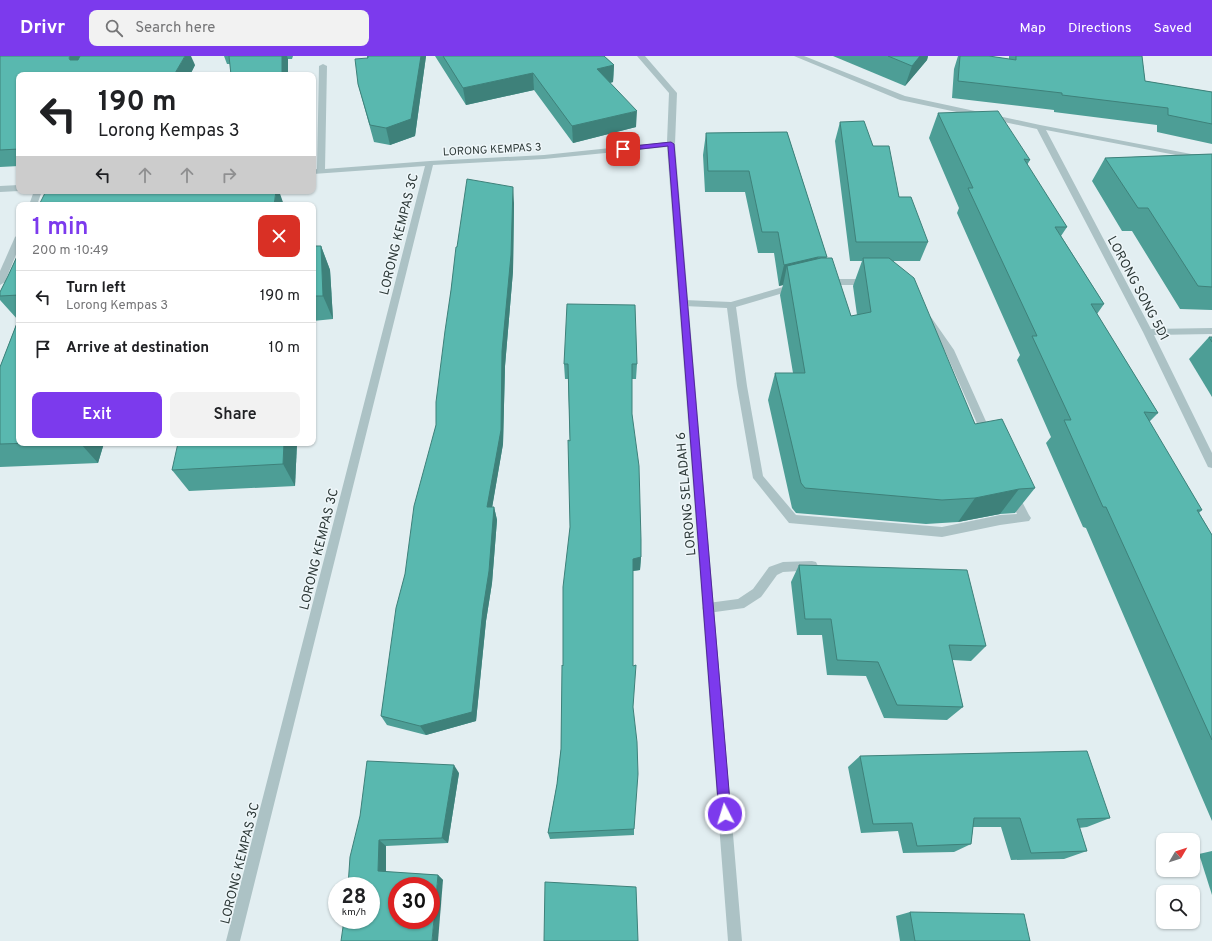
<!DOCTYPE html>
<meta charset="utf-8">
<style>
body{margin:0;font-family:Overpass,sans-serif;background:#f2f2f2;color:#202124;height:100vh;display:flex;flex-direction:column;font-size:15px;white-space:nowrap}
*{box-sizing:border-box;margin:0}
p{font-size:13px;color:#757577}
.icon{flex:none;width:22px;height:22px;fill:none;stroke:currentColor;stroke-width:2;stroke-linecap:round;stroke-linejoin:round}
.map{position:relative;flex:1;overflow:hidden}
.drawer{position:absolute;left:16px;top:146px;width:300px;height:244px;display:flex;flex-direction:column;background:#fff;border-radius:8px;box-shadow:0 1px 3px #0004}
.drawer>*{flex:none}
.banner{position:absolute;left:16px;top:16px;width:300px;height:122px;border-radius:8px;box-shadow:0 1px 3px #0004;background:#fff;color:#202124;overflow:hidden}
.needle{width:26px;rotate:51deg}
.controls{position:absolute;left:1156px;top:777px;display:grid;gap:8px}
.controls a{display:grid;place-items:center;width:44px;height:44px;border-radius:8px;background:#fff;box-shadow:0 1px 3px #0004;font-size:20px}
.speed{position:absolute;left:328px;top:821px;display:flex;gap:8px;font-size:20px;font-weight:700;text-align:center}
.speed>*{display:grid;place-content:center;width:52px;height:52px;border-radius:50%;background:#fff;box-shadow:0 1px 3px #0004;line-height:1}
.speed small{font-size:10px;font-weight:400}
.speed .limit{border:6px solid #d22;background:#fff;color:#111}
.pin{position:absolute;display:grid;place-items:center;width:34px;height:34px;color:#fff;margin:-17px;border-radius:8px;box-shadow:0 2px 6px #0006}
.me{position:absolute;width:44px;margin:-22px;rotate:355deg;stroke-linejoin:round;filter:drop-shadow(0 0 3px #0008)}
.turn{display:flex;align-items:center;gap:14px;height:84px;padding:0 16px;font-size:18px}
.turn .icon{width:52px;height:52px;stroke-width:2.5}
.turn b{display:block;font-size:28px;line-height:34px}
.lanes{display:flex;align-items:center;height:38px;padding:0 16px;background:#0003;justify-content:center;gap:20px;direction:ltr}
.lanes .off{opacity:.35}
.round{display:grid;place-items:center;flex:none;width:42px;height:42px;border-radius:8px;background:#f2f2f2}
.overview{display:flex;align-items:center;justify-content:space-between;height:68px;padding:0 16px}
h1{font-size:24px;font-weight:600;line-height:30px;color:#7c3aed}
.cta{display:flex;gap:8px;margin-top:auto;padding:8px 16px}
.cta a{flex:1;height:46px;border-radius:8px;background:#7c3aed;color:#fff;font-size:16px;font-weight:600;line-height:46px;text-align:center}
.cta a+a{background:#f2f2f2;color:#202124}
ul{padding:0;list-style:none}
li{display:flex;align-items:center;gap:12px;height:52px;padding:0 16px;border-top:1px solid #e0e0e0}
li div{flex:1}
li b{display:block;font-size:15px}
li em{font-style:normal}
header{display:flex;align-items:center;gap:24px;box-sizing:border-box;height:56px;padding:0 20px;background:#7c3aed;color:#fff}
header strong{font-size:19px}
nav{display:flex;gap:22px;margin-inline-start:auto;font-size:14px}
.search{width:280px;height:36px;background:#f2f2f2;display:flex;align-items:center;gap:10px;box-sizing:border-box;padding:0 14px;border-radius:8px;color:#757577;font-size:15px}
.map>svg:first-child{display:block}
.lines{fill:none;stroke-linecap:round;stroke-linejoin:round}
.service{fill:#acc2c5;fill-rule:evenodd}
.minor{fill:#acc2c5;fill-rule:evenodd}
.wall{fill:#4d9e96}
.shaded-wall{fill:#3e817a}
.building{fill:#59b8af;stroke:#3e817a;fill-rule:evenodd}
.route{fill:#7c3aed;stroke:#51269a}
.labels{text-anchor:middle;stroke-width:3;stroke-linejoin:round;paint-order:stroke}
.far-street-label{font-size:11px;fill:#2c3837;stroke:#eef6f9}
.street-label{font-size:13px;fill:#2c3837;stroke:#eef6f9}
</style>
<header>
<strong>Drivr</strong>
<div class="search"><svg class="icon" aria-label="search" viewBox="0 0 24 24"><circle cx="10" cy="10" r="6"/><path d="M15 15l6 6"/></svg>Search here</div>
<nav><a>Map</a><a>Directions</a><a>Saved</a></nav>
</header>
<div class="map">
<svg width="1212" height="885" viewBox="0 0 1212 885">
<rect width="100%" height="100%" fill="#e2eef1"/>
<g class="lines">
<g class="service">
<polygon points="825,223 870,223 875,226 870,229 825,229 820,226"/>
<polygon points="797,227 800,228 802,230 800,232 736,251 747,330 763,420 796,459 942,471 1000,459 1017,458 1008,439 1009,436 1013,434 1017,436 1029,459 1031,462 1029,465 1000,469 942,481 789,467 753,422 737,330 727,252 684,250 679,247 684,244 731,246"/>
<polygon points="928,260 931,261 954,294 993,381 992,384 988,385 984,384 983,381 945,295 923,263"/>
<polygon points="812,505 816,506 818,510 816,514 783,516 777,519 761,541 744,552 708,557 704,556 702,552 704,548 708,547 738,543 753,533 769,511 783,506"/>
</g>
<g class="minor">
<polygon points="637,0 645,0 677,37 675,88 742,885 728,885 667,91 544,103 433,109 240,885 226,885 425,110 313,118 313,114 317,113 319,10 323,8 327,10 325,113 430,105 544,99 667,86 669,37"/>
<polygon points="794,0 804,0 905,40 1040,69 1212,102 1212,106 1046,74 1151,273 1212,272 1212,278 1154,279 1212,397 1212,412 1208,411 1143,276 1037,73 900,44"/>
<polygon points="19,129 19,135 0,136 0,130"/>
<polygon points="34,135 42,135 37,149 29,149"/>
<polygon points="19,178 19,191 5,226 0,229 0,215 15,181"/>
</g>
</g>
<g class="wall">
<polygon points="0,0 195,9 190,19 19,19 19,110 0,111"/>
<polygon points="224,0 293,0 292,3 288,3 288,19 231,19 230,8 227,8"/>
<polygon points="367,0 426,0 415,80 390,89 374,86 358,28 367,2"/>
<polygon points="435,0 604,0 614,9 613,26 610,27 636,71 573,87 534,34 466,49"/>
<polygon points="833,0 928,0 927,4 905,30"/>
<polygon points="958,0 989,0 1009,3 1009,0 1142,0 1145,25 1212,36 1212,88 1157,76 1157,69 1054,56 1054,54 952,42 954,13"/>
<polygon points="938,57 1030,104 1027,109 1067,171 1061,180 1104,248 1097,258 1158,357 1149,366 1202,454 1199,457 1212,479 1212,765 1086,472 1083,471 1046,387 1051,381 1017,304 1020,299 957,157 959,152 929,82"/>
<polygon points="840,66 873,90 899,141 928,186 920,205 893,205 975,368 1035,432 1015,457 1000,458 958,466 926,468 796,457 792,452 768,344 775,317 793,317 780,239 783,229 779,230 774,197 758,197 745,136 705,136 703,99 706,77 787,76 827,201 826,202 851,260 857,259 853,230 862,205 850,205 835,85"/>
<polygon points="1212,98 1212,254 1180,253 1132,175 1122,175 1092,125 1105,102"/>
<polygon points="514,147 513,215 505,310 503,388 492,451 494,451 497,464 492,527 486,565 476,665 426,679 387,669 381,660 405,518 436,369 451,234 457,191"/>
<polygon points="313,190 321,190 330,214 333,263 313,265"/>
<polygon points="19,196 19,387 104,387 98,407 0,411 0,311 18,264 0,244 0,236 8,220"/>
<polygon points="1209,281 1212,281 1212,341 1189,303"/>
<polygon points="564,308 637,308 636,323 632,323 632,358 641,501 640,514 633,515 633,651 634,773 634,779 550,783 548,777 557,728 561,693 563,610 570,471 570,385 568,323 565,323"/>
<polygon points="297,387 295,430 189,435 172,414"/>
<polygon points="799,509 986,590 971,605 952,604 963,651 947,664 884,662 866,620 827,619 822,579 797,579 791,526"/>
<polygon points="860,700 1110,762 1087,771 1079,772 1087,795 1064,803 1011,804 1001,771 973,771 971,788 954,796 903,797 898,775 861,777 848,711"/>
<polygon points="459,717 448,787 386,790 386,816 438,819 443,824 371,864 360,760"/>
<polygon points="1212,795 1212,839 1199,798"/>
<polygon points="910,856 1030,885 900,885 896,860"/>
</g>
<g class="shaded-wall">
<polygon points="70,0 86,0 78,18 69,2"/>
<polygon points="185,0 191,0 195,9 190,19 174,19"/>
<polygon points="282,0 287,0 288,3 288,19 282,19"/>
<polygon points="421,0 426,0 415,80 390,89 386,72"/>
<polygon points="920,0 928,0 927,4 905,30 912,10"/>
<polygon points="614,9 613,26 597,30 597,13"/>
<polygon points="533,17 534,34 466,49 463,32"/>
<polygon points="637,55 636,71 573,87 572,70"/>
<polygon points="513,131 514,147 513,215 505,310 503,388 490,464 487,451"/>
<polygon points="276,135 279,135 284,149 274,149"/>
<polygon points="321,190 330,214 333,263 323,240"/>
<polygon points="818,201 813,222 787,210 783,229 779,230 784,209"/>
<polygon points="80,387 104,387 98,407"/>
<polygon points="284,387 297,387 295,430 283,408"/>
<polygon points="1019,433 1000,458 958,466 975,442"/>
<polygon points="494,451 497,464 492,527 486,565 476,665 426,679 420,670"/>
<polygon points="641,501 640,514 632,515 633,503"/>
<polygon points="454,709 459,717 448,787 442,782"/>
<polygon points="379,784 386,790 386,820 378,815"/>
<polygon points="438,819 443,824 438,885 432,885"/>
</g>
<g class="building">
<polygon points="0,0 70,0 69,2 70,4 78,4 80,0 185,0 174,19 19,19 19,93 0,94"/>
<polygon points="229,0 282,0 282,19 231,19"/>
<polygon points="368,0 421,0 411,63 386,72 370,69 358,28 355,3 368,2"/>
<polygon points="443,0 604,0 614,9 597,13 637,55 572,70 533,17 463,32"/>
<polygon points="888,0 920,0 912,10"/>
<polygon points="960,0 989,0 1016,4 1016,0 1142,0 1145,25 1212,36 1212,68 1168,59 1168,52 1062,39 1062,37 958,25"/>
<polygon points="998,55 1030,104 1024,103 1067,171 1055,171 1104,248 1091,248 1158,357 1144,356 1202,454 1197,454 1212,479 1212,684 1106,451 1103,451 1064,364 1071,364 1032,280 1037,280 968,132 973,132 938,57"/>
<polygon points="864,65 873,90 889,90 899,141 911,141 928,186 856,186 840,66"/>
<polygon points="787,76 827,201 818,201 784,209 778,176 762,176 749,115 708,115 706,77"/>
<polygon points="1212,98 1212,231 1198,230 1148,152 1138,152 1105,102"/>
<polygon points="467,123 513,131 511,199 502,295 501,374 487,451 494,451 489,515 483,553 472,656 420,670 381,660 396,552 405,518 414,450 436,369 436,346 445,275 451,234 456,191 457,191"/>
<polygon points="46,135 276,135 274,149 39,149"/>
<polygon points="313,190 321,190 323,240 313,240"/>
<polygon points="19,196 19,239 0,240 0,236 8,220"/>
<polygon points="821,202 832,202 851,260 871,256 863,202 889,202 914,222 975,368 1002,363 1035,432 1019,433 975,442 942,444 805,432 801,427 775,317 805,317 787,210"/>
<polygon points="567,248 635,249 637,308 632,308 632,358 639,410 641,484 641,501 633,503 633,610 636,609 633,651 637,686 638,718 634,773 548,777 557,728 561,693 562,609 563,610 563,531 570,471 568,384 570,385 568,308 564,308"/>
<polygon points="19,262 19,387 35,387 0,388 0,311"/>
<polygon points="1209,281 1212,281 1212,286"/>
<polygon points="178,387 284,387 283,408 172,414"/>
<polygon points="799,509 967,514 986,590 949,589 963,651 897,649 878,606 837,604 831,563 805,563"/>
<polygon points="1087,695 1110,762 1077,763 1087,795 1031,797 1020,762 974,762 971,788 917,790 912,767 873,768 860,700"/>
<path d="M367,705L454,709L442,782L379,784L378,815L438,819L432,885H341L344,864H371V830H348L350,801L360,760ZM397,830H431V864H397Z"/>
<polygon points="545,826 636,831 638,885 544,885"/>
<polygon points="910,856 1024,858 1030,885 915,885"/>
</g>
<polygon class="route" points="671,86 674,88 731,758 729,762 725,764 721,762 719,758 668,90 623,95 620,93 623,91"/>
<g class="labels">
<g class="far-street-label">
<text transform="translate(492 93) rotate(-3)" y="4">LORONG KEMPAS 3</text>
</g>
<g class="street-label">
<text transform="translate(398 178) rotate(-76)" y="5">LORONG KEMPAS 3C</text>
<text transform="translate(1139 232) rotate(62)" y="5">LORONG SONG 5D1</text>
<text transform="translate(685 438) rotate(-95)" y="5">LORONG SELADAH 6</text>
<text transform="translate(318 493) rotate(-76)" y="5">LORONG KEMPAS 3C</text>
<text transform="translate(239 807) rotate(-76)" y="5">LORONG KEMPAS 3C</text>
</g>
</g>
</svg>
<div class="controls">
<a><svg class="needle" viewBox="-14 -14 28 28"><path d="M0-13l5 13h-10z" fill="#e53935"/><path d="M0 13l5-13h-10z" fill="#757577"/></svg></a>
<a><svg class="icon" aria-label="search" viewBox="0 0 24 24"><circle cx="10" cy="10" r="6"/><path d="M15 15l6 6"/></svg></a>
</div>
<div class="speed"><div>28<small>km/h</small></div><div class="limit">30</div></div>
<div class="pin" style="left:623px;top:93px;background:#d93025"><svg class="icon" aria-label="arrive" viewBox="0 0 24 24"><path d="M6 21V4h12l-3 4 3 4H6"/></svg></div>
<svg class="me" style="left:725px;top:758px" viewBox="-20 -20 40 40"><circle r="17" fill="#7c3aed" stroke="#fff" stroke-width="3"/><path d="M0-11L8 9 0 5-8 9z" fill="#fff"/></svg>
<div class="banner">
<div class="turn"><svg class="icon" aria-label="left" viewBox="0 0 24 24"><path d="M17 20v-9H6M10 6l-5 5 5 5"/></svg><div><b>190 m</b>Lorong Kempas 3</div></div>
<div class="lanes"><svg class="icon" aria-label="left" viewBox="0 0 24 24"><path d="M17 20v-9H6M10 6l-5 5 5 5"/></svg><svg class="icon off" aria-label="ahead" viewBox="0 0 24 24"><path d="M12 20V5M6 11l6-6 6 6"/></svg><svg class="icon off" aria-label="ahead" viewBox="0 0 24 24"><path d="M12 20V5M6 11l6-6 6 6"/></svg><svg class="icon off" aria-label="right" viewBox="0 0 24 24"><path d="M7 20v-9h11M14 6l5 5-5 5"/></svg></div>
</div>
<section class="drawer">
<div class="overview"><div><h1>1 min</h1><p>200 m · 10:49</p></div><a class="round" style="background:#d93025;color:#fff"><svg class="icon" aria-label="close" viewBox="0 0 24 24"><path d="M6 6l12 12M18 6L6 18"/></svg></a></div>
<ul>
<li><svg class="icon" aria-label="left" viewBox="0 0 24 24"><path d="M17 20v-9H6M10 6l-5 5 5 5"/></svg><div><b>Turn left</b><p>Lorong Kempas 3</p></div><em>190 m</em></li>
<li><svg class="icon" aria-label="arrive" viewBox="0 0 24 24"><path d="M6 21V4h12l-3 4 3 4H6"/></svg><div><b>Arrive at destination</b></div><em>10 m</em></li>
</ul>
<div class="cta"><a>Exit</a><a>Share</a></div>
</section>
</div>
